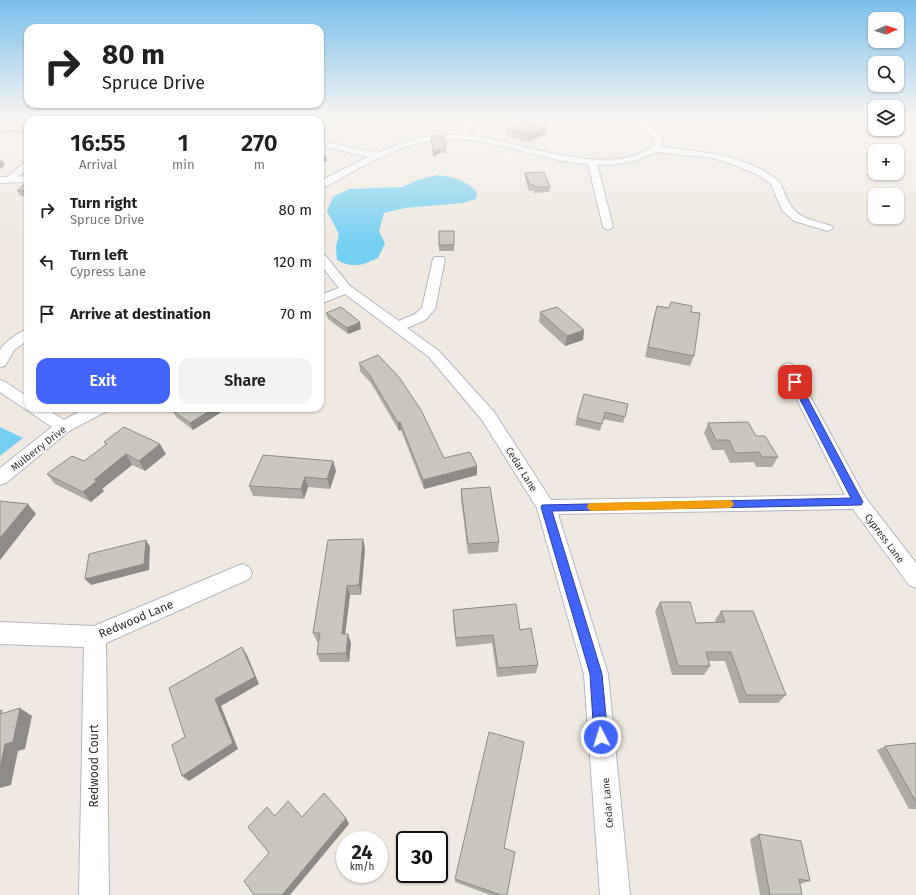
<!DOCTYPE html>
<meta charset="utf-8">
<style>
body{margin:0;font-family:"Fira Sans",sans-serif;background:#f2f2f2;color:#202124;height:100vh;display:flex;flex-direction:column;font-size:15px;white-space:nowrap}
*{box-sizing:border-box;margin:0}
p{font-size:13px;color:#757577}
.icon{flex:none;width:22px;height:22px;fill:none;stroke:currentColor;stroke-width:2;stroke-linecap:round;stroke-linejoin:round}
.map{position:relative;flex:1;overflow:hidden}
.sheet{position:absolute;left:24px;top:116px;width:300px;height:296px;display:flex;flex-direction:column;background:#fff;border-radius:12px;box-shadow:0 1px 3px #0004}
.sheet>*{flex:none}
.top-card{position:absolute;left:24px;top:24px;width:300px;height:84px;border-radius:12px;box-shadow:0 1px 3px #0004;background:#fff;color:#202124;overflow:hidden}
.needle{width:26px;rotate:87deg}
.buttons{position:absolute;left:868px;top:12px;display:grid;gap:8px}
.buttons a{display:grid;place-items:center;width:36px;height:36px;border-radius:8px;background:#fff;box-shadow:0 1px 3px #0004;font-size:20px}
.speed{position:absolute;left:336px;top:831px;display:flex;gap:8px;font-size:20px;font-weight:700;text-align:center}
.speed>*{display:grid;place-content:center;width:52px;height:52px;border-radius:50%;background:#fff;box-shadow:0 1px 3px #0004;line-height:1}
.speed small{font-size:10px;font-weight:400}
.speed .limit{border:2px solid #111;border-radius:6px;background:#fff;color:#111}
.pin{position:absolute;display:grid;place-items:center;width:34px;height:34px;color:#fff;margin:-17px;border-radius:8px;box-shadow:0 2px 6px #0006}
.me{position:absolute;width:44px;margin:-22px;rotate:355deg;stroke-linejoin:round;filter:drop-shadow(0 0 3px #0008)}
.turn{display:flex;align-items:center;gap:14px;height:84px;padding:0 12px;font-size:18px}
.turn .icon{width:52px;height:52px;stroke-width:2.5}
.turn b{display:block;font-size:28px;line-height:34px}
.eta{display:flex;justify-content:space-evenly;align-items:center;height:68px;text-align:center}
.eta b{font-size:24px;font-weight:600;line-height:28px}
.primary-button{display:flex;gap:8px;margin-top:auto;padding:8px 12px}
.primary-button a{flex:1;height:46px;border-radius:12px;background:#4264fb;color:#fff;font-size:16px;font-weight:600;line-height:46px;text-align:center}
.primary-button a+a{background:#f2f2f2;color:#202124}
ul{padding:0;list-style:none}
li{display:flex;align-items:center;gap:12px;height:52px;padding:0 12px}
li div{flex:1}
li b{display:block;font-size:15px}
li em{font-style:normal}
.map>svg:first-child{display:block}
.water{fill:#75cff0}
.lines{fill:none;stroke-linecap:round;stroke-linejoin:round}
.minor-casing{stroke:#b4b7c1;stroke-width:2}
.minor{fill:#fff;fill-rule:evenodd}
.rail{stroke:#a3a6b8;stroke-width:1.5}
.wall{fill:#afaba4}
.shaded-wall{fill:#8e8b86}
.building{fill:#cbc7bf;stroke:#8e8b86}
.route{fill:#4264fb;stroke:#2b41a3}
.slow{fill:#f59e0b}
.labels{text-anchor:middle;stroke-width:3;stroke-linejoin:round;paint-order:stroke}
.street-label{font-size:10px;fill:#2e2e2e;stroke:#fff}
.near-street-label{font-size:12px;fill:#2e2e2e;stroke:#fff}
</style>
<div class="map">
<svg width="916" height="895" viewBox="0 0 916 895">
<rect width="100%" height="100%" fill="#efe9e1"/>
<g class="water">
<path d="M437,175C453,177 466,180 477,192L476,199L463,203L405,208L384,213L379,231L385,243L378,258C363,265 353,269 337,260L336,247L339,234L327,211L333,197L349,189L403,187L417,180Z"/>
<polygon points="0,427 23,438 0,456"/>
</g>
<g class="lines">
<g class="minor-casing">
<g id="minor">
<polygon points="123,117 119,119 28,120 28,122 0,122 0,118"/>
<rect x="206" y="117" width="8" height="3"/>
<path d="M241,117H309C300,123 238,120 224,120L228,118Z"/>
<path d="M471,117H479L467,135C514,141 588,170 633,156C639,154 646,150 652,148L655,140L638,125L632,117H640L662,138L663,140L661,147C700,152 745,154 777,180C782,184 784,193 787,199C796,219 812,220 832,226L833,228L828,231L794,221L782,210L771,184L756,174L735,165L713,158L657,152L634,161L610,165L597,164L613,227L608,230L603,227L588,164C533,161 480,129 423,142C399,148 377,159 355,170C344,176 332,185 320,188V181L368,157L328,147L327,145L328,143H331L376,153L403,143L424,137L443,135H459Z"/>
<polygon points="733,117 741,117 742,119 738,121 735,121"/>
<polygon points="28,161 28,169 18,177 28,176 28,182 0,183 0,177 7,177 25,162"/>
<polygon points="320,253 324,254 350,286 399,321 415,314 422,308 433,259 435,257 443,257 445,259 435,309 425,320 407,328 439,351 494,412 551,500 845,495 781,368 783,365 788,363 793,365 865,497 916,563 916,588 909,585 853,509 558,514 608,674 630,895 600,895 584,674 537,508 482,420 429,357 345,294 320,304 320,295 339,288 320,264"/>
<path d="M28,329V340L14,350L5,366L0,367C0,362 0,356 0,351C1,344 21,331 28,329Z"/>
<polygon points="0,380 5,382 28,397 28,408 45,408 64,420 86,408 107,408 105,412 69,431 6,483 0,485 0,468 52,427 0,392"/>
<polygon points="242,564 249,567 252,573 249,579 106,643 109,895 79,895 84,647 0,644 0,622 94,626"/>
</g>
</g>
<use href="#minor" class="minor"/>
<g class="rail">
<polyline points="117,120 137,119"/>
<polyline points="320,123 381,117"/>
<polyline points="0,124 28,123"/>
<polyline points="0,132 28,131"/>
</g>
</g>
<g class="wall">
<polygon points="506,129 546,134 528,142 506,136"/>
<polygon points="431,137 446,148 446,153 440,153 433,157"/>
<polygon points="525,173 550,187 549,192 534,193 534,191 529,191 525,178"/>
<polygon points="28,181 28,196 20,196 17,191"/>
<polygon points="454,231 454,251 439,251 439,245"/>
<polygon points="671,302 691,312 694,356 690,366 645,357 654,316 657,306 669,308"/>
<polygon points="540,312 584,330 583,340 565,346 539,322"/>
<polygon points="326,313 361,329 348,334 328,319"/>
<polygon points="359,363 444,458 477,466 477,475 424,489 401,430 399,431 371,383 360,371"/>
<polygon points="584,394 625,417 623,423 603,419 600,431 575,425 577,418"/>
<polygon points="228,408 193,430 176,417 172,410"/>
<polygon points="708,423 756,436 778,457 772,467 756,467 754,462 730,463 724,450 712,450 704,433"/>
<polygon points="104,442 166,454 145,471 132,465 102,489 104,491 91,502 55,484 47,474 84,461 106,445"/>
<polygon points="333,461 336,471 330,489 308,487 304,499 253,496 249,486"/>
<polygon points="461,489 499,542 498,552 468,554 461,499"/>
<polygon points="363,539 365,549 361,595 350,595 345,634 351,643 349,662 320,662 317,654 318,642 317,642 313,633"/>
<polygon points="660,602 696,623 716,623 715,620 721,611 786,695 778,703 739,703 725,661 708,661 710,666 704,675 672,675 655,611"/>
<polygon points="453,610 520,630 538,665 536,673 497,677 492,643 456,647 453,619"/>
<polygon points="916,743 916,809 909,809 877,750 885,746"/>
<polygon points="759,834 810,881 800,884 802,895 760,895 750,839"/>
<polygon points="504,848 507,895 490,895 455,882 455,879"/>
</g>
<g class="shaded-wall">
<polygon points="547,127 546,134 528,142 529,135"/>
<polygon points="440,148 440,153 433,157 433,152"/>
<polygon points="326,156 327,161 320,164 320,159"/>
<polygon points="2,160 5,165 0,169 0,161"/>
<polygon points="360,322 361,329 348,334 347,328"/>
<polygon points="584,330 583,340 565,346 567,336"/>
<polygon points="214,408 228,408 193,430 190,423"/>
<polygon points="400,422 401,430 399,431 398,423"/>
<polygon points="160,444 166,454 145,471 139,461"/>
<polygon points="126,454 132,465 102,489 104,491 91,502 83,492 94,480"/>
<polygon points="333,461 336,471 330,489 327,479"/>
<polygon points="477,466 477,475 424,489 423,480"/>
<polygon points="305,477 308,487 304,499 301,489"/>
<polygon points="28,504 36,514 0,560 0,538"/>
<polygon points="363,539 365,549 361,595 359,585"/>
<polygon points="146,540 150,547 149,570 91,585 85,579"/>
<polygon points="347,586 350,595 344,643 342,634"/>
<polygon points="348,634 351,643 349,662 346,653"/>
<polygon points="242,647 247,655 259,684 221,706 238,749 189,781 182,776 215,699"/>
<polygon points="20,708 32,716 25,749 18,751 11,785 0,788 0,768 5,744"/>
<polygon points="346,818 349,824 290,895 282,895"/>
</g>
<g class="building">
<polygon points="524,121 547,127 529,135 506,129"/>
<polygon points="443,136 446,148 440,148 433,152 431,137"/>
<polygon points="320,154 326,156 320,159"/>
<polygon points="544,172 550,187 535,187 534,185 530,185 525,173"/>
<polygon points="28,181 28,190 17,191"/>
<rect x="439" y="231" width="15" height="14"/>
<polygon points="671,302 692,306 691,312 700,313 694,356 648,347 657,306 669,308"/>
<polygon points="341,307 360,322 347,328 326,313"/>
<polygon points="557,307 584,330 567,336 540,312"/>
<polygon points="378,355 399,377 421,410 444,458 470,452 477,466 423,480 400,422 398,423 369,374 359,363"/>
<polygon points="584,394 628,404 625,417 605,412 602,424 577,418"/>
<polygon points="176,408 214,408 190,423 172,410"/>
<polygon points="748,422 756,436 765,436 778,457 762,457 759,452 735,453 729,440 716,440 708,423"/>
<polygon points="124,427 160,444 139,461 126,454 94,480 97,481 83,492 47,474 72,456 84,461 107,444 104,442"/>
<polygon points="263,455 333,461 327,479 305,477 301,489 249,486"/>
<polygon points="490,487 499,542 468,544 461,489"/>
<polygon points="0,501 28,504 0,538"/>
<polygon points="363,539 359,585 347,586 342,634 348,634 346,653 317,654 320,633 313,633 328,540"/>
<polygon points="146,540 144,564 85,579 89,554"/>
<polygon points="660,602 690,602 696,623 725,622 721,611 753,611 786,695 746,695 731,652 706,652 710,666 678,666"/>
<polygon points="516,604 520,630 531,628 538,665 498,668 493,635 456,638 453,610"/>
<polygon points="242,647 255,677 215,699 233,743 182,776 172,745 185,737 169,688"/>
<polygon points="20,708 13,742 5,744 0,768 0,711 2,710 1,714"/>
<polygon points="489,732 524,742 504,848 515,852 507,895 501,895 455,879"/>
<polygon points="916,743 916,802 885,746"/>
<polygon points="324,793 346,818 282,895 254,895 244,881 269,853 248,827 267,807 275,816 288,801 302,817"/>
<polygon points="759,834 801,841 810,881 799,879 802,895 770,895"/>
</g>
<linearGradient id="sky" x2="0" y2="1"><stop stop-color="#7abfeb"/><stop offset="0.48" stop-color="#f8f5f2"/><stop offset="1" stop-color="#f8f5f2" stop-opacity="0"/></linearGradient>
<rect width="916" height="243" fill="url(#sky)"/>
<polygon class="route" points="795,379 799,382 863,502 861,505 552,511 602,674 608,737 606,742 601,744 596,742 594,737 590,674 541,507 542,505 851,498 791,382"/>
<polygon class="slow" points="729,500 732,501 734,504 732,507 729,508 592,511 588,509 587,507 588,504 592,503"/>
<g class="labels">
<g class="street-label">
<text transform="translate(38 448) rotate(-38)" y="4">Mulberry Drive</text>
<text transform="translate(522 469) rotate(58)" y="4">Cedar Lane</text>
<text transform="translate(885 538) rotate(53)" y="4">Cypress Lane</text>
<text transform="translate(607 803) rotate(-95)" y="4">Cedar Lane</text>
</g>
<g class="near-street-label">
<text transform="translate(136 619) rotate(-23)" y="4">Redwood Lane</text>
<text transform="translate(94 766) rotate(-90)" y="4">Redwood Court</text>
</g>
</g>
</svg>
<div class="buttons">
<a><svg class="needle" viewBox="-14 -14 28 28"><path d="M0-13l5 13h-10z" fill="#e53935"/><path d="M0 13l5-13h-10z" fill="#757577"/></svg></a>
<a><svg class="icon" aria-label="search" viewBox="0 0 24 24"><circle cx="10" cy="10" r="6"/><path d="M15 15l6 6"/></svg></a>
<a><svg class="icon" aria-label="layers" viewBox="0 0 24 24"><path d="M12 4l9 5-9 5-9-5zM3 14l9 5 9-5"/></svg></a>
<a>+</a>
<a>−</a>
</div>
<div class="speed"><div>24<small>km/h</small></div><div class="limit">30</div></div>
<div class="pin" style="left:795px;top:382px;background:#d93025"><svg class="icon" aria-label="arrive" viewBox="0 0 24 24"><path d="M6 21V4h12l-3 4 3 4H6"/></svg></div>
<svg class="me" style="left:601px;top:737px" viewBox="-20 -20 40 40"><circle r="17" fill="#4264fb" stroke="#fff" stroke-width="3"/><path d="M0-11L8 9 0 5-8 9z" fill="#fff"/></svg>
<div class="top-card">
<div class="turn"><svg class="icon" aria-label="right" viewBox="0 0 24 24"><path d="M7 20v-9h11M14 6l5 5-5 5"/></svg><div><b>80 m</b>Spruce Drive</div></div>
</div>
<section class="sheet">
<div class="eta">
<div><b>16:55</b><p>Arrival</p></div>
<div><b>1</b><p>min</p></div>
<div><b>270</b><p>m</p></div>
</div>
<ul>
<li><svg class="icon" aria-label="right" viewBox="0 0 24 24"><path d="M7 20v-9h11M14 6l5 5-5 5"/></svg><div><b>Turn right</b><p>Spruce Drive</p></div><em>80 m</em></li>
<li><svg class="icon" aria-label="left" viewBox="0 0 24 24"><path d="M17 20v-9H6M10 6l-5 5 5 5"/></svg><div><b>Turn left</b><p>Cypress Lane</p></div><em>120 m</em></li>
<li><svg class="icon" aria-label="arrive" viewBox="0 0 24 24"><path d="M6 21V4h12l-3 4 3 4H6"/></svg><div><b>Arrive at destination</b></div><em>70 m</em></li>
</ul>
<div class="primary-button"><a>Exit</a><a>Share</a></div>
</section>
</div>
